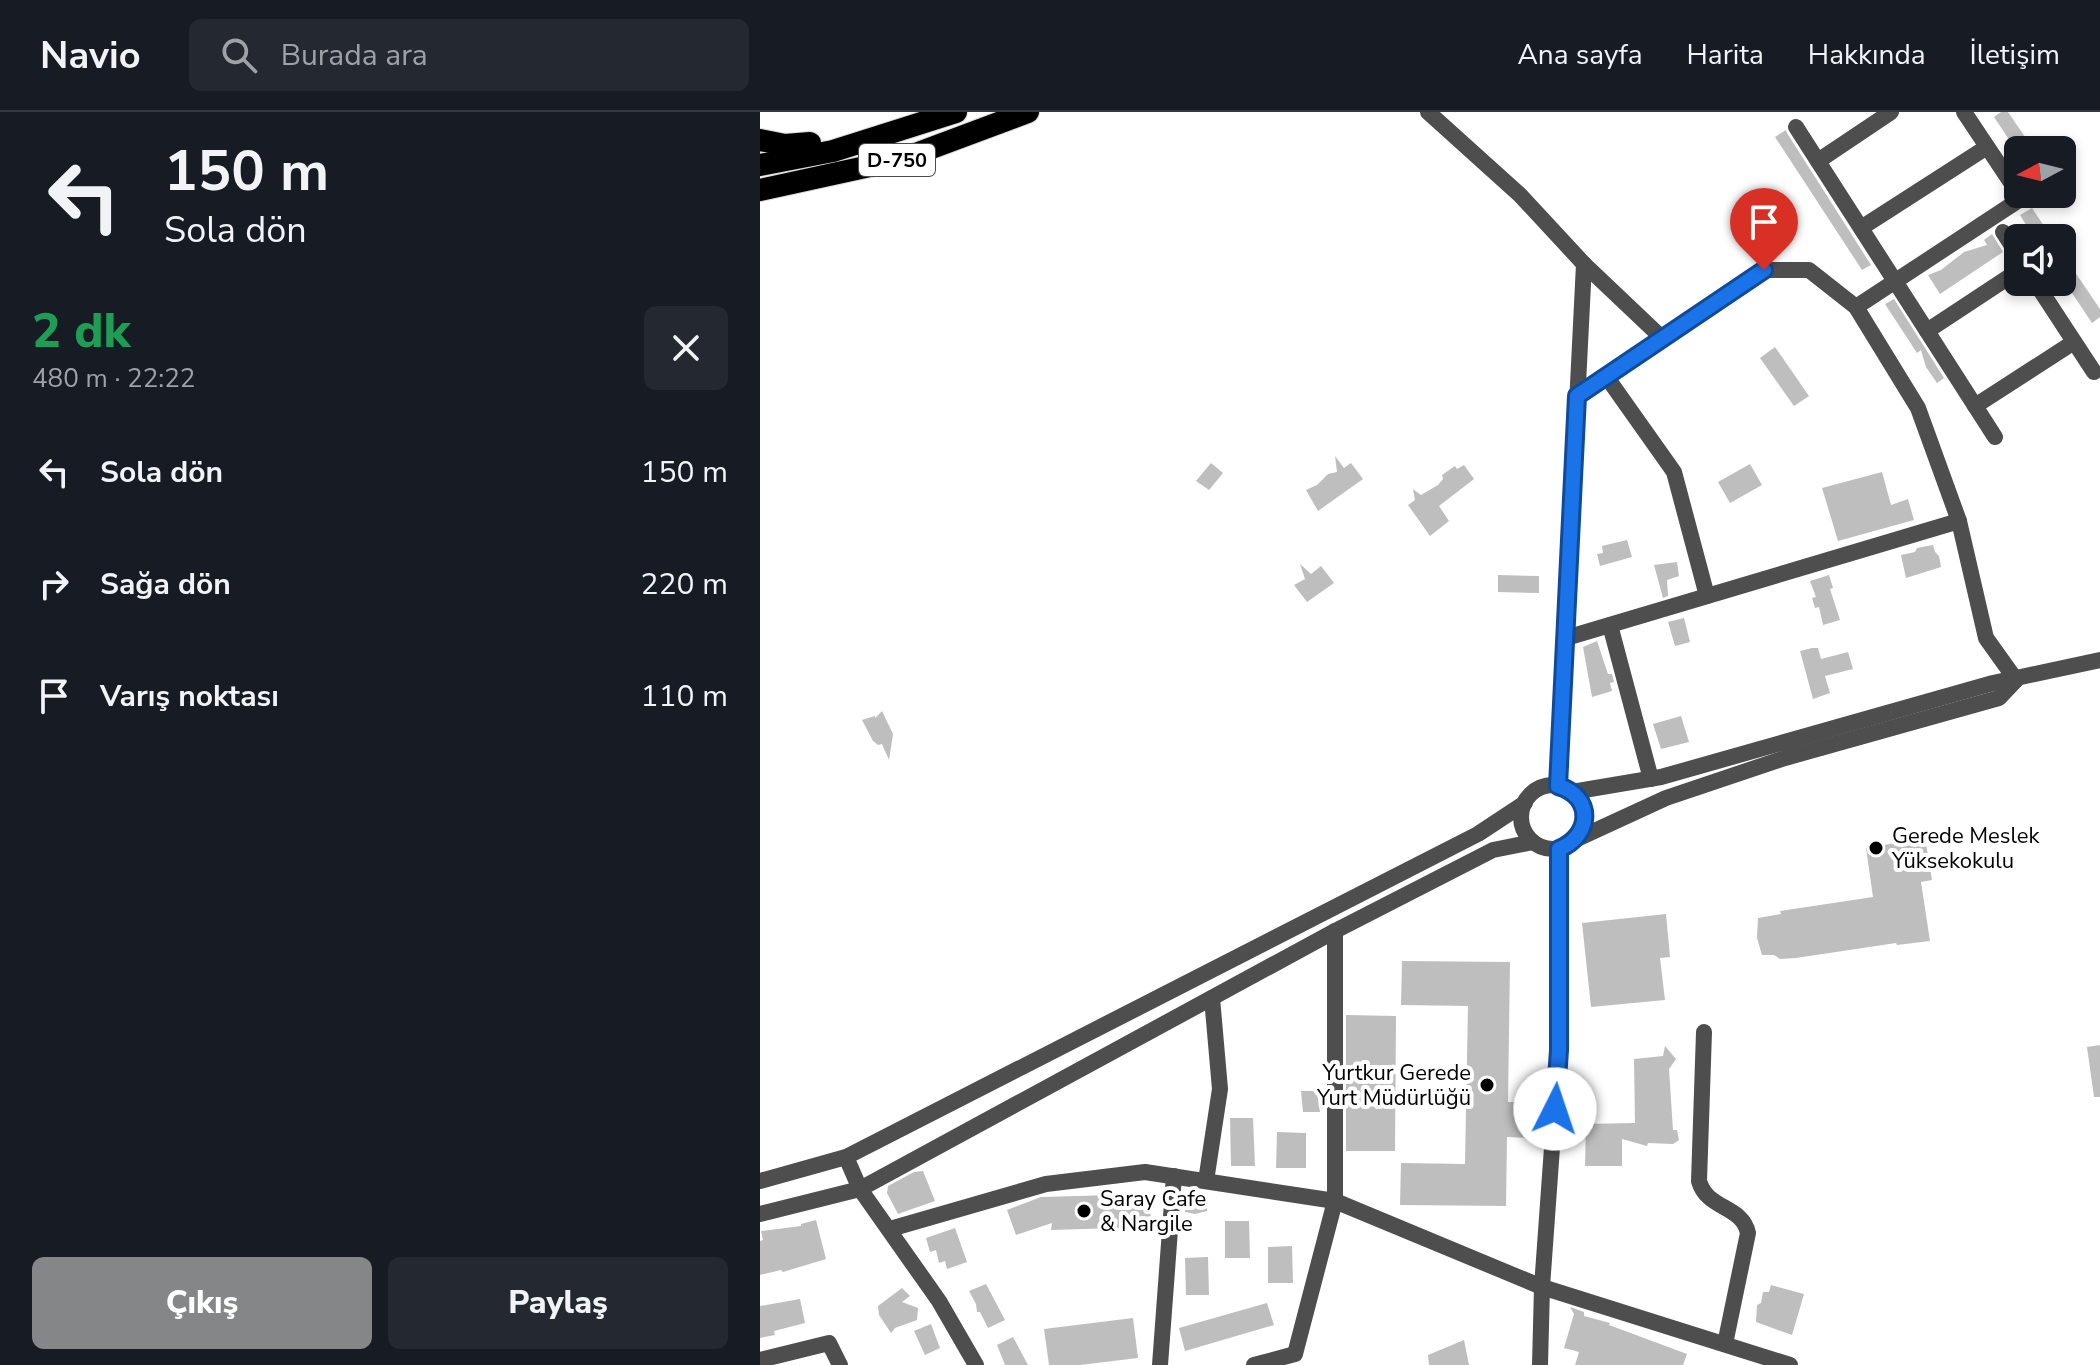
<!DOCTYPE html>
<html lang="tr">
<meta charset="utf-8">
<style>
body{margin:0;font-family:"Nunito Sans",sans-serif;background:#242831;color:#f1f3f6;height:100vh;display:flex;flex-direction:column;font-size:30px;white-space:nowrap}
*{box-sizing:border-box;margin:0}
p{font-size:26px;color:#9ea1a6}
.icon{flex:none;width:44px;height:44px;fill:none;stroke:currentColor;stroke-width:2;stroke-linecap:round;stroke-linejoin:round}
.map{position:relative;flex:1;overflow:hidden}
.sheet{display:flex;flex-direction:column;background:#171b24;width:760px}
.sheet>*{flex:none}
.hud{background:#171b24;color:#f1f3f6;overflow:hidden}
.needle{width:52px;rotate:263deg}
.fabs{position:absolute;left:1244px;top:24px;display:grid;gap:16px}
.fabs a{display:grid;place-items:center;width:72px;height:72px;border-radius:12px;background:#171b24;box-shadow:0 4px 12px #0003;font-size:40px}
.pin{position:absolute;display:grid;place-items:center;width:68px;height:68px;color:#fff;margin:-82px -34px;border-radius:50% 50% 50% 0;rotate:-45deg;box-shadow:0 0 8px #0007}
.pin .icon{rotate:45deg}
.me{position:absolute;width:88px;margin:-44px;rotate:4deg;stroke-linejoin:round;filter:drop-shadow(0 0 6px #0008)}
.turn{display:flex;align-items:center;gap:28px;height:168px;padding:0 32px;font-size:36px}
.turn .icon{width:104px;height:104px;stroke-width:2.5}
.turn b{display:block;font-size:56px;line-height:68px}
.round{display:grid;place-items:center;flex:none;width:84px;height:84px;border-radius:12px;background:#242831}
.headline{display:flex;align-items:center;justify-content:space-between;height:136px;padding:0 32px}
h1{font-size:48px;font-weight:800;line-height:60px;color:#1e9e55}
.primary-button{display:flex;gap:16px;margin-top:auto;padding:16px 32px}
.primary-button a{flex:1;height:92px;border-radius:12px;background:#858687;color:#fff;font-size:32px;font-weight:800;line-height:92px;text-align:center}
.primary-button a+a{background:#242831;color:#f1f3f6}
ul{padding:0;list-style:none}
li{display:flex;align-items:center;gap:24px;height:112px;padding:0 32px}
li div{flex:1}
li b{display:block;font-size:30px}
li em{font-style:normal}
header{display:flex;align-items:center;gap:48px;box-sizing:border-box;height:112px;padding:0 40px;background:#171b24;border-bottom:2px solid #363941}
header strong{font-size:38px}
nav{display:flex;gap:44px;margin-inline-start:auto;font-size:28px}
.search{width:560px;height:72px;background:#242831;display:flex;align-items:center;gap:20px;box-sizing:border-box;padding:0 28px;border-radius:12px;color:#9ea1a6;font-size:30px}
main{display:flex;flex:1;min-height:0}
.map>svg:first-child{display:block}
.building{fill:#bebebe}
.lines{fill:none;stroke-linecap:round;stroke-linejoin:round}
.highway-casing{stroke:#dbdbdb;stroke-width:24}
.minor{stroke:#4e4e4e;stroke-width:16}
.highway{stroke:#000;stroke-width:22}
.route-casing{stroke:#114b97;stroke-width:20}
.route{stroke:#1a73e8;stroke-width:14}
.poi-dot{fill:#000;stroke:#fff;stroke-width:3}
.labels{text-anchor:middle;stroke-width:8;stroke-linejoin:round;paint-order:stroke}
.shield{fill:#fff;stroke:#4c4c4c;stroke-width:2}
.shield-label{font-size:20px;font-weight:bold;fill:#000}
.poi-label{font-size:22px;fill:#000;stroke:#fff;text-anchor:start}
</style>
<header>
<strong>Navio</strong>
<div class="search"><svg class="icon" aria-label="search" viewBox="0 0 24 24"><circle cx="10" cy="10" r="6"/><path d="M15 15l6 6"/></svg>Burada ara</div>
<nav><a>Ana sayfa</a><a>Harita</a><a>Hakkında</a><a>İletişim</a></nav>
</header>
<main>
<section class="sheet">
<div class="hud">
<div class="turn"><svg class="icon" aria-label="left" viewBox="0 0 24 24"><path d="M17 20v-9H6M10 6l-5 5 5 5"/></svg><div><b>150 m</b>Sola dön</div></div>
</div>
<div class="headline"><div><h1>2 dk</h1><p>480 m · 22:22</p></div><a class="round"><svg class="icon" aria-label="close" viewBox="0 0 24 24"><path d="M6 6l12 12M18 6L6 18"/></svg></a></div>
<ul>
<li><svg class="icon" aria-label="left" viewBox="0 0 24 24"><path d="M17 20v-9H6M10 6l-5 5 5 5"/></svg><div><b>Sola dön</b></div><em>150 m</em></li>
<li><svg class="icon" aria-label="right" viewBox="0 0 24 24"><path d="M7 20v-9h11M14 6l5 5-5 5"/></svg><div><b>Sağa dön</b></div><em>220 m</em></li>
<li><svg class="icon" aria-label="arrive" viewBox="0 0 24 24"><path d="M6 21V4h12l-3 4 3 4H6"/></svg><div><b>Varış noktası</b></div><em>110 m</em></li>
</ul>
<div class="primary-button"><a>Çıkış</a><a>Paylaş</a></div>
</section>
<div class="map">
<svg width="1340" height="1253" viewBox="0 0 1340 1253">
<rect width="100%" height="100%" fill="#fff"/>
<g class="building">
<polygon points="1241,0 1248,0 1274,38 1256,38 1234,5"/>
<polygon points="1026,18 1027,21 1111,153 1102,158 1015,25"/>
<polygon points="1272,96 1292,126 1274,126 1260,103"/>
<polygon points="1232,122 1243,140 1180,182 1168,163 1181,158 1204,140 1227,133 1224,128"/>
<polygon points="1302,141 1340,197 1340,205 1332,211 1302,166"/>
<polygon points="1134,187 1184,266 1177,271 1166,255 1161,238 1157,241 1125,192"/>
<polygon points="1015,235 1049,284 1034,294 1000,246"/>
<polygon points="575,344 584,356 591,351 603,367 558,399 546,378 557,373 568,362 577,360"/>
<polygon points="451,351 463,361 449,378 436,369"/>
<polygon points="990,352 1002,373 970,391 958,370"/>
<polygon points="704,353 714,367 679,394 689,409 670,424 648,393 655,388 653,377 661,383 678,373 683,367 682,363 695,354 697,357"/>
<polygon points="1122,360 1131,393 1148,387 1154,408 1078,429 1062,376"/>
<polygon points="867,428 872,445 840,454 837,442 843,441 842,434"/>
<polygon points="1173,433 1175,440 1179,444 1181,455 1146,466 1141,443 1155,440 1157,436"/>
<polygon points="917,450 919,464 907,468 908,484 903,486 894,453"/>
<polygon points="540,452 551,462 561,454 574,471 547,490 534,473 545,467"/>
<polygon points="738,463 779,464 779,481 738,480"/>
<polygon points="1069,463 1073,476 1070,477 1080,508 1063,513 1059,495 1055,496 1052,486 1056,485 1050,469"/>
<polygon points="924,506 930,530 915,534 908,510"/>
<polygon points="837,529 848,562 852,562 854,570 850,571 852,579 832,585 823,535"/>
<polygon points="1052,536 1058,536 1061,547 1088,540 1093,557 1065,564 1070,581 1053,587 1040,539"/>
<polygon points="122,599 133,622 129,648 122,632 118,633 113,629 102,608 115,604 115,606"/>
<polygon points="921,604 929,630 901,637 893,612"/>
<polygon points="1165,726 1172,768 1161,770 1170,829 1137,833 1136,831 1036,846 1020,847 1014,843 1002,843 997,826 998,806 1021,802 1020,799 1113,785 1106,736"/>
<polygon points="906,802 910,845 900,846 905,888 831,895 822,811"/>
<polygon points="642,849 750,850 748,990 775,990 774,1026 747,1025 746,1094 640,1093 641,1051 705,1052 708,894 641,893"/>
<polygon points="586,903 636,904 635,1039 586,1039"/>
<polygon points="1340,933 1340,985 1334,985 1327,935"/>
<polygon points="905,934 916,947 909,957 913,1018 917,1018 919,1028 913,1032 888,1031 887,1034 862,1027 862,1054 825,1054 826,1012 875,1011 874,947 903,944"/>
<polygon points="541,979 557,979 560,1000 543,1000"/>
<polygon points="470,1006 493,1006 495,1054 471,1054"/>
<polygon points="517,1020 546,1021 546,1056 516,1056"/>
<polygon points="163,1059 175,1089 138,1102 127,1081 128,1074 154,1060"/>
<polygon points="390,1082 391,1115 291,1118 292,1111 256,1123 247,1098 281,1085"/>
<polygon points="424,1084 447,1084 447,1099 435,1102 425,1100"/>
<polygon points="56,1108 66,1147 23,1160 21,1158 0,1163 0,1129 3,1128 1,1119 41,1114 41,1112"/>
<polygon points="465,1109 489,1109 490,1146 465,1146"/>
<polygon points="195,1116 207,1150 187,1157 185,1149 179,1151 176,1138 170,1140 166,1126"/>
<polygon points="532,1134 533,1171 508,1171 508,1135"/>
<polygon points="448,1145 449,1183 426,1183 425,1146"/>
<polygon points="226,1172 245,1208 228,1216 220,1200 217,1200 216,1192 209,1179"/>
<polygon points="1011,1173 1044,1182 1032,1223 996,1210 997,1193 1001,1191 1003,1180 1009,1180"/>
<polygon points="142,1176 150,1184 142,1190 158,1196 157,1208 135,1216 131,1221 119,1203 118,1194"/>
<polygon points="40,1187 45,1211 14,1219 15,1223 0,1226 0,1194"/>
<polygon points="507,1191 514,1213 425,1239 419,1216"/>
<polygon points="810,1195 824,1200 824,1204 850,1211 849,1213 927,1242 923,1253 815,1253 819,1240 804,1236 814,1202"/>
<polygon points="373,1206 378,1246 320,1253 289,1253 284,1217"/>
<polygon points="171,1212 180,1236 165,1243 154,1219"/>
<polygon points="253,1225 268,1253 245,1253 237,1233"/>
<polygon points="704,1228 709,1253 669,1253 668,1243"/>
</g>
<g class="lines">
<g class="highway-casing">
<g id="highway">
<polyline points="0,28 25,33 50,31"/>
<polyline points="0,53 73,39 196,0"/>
<polyline points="0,78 142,47 268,0"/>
</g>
</g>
<g class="minor">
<polyline points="668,0 760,83 824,152 798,674"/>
<polyline points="1204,0 1250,69"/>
<polyline points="1036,15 1235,325"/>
<polyline points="1058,49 1131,0"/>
<polyline points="1101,116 1227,35"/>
<polyline points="1243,120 1258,143"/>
<polyline points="824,152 902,226 1004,158 1049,158 1096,195 1158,296 1199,409 1226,526 1256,568"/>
<polyline points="1275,170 1334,260"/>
<polyline points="1096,195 1262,86"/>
<polyline points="1167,219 1258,159"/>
<polyline points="846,264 914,360 947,484"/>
<polyline points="817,284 902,226"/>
<polyline points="1215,294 1314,230"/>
<polyline points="850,513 891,667"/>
<polyline points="806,526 1199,409"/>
<circle cx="793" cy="705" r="32"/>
<polyline points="812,680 901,665 1233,571 1340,548"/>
<polyline points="817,727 906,686 1025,646 1239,586 1256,568"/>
<path d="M944,920L939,1069C947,1098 982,1093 988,1121L965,1232"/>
<polyline points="86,1045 100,1077 179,1189 216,1253"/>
<polyline points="0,1069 86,1045 718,722 765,691"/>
<polyline points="446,1069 460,977 452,886"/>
<polyline points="0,1102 100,1077 575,819 733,738 773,730"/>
<polyline points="130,1117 286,1072 385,1060 575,1089 782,1175 799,938 799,737"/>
<polyline points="0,1248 69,1231 80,1253"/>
<polyline points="400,1253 414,1064"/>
<polyline points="494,1253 535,1242 575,1089 575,819"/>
<polyline points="780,1253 782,1175 1030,1253"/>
</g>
<use href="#highway" class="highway"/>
</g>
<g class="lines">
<g class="route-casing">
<path id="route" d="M795,997L799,938V737C832,724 834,684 798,674L817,284L1004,158"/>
</g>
<use href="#route" class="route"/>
</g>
<g class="poi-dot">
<circle cx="1116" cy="736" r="8"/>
<circle cx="727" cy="973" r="8"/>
<circle cx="324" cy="1099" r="8"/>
</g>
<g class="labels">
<rect class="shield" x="99" y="32" width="76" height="32" rx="6"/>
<g class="shield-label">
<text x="137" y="55">D-750</text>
</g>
<g class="poi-label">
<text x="1132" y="731">Gerede Meslek<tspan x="1132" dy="25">Yüksekokulu</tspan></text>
<text x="711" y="968" text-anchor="end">Yurtkur Gerede<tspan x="711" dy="25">Yurt Müdürlüğü</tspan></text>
<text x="340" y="1094">Saray Cafe<tspan x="340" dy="25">&amp; Nargile</tspan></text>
</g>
</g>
</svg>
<div class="fabs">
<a><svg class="needle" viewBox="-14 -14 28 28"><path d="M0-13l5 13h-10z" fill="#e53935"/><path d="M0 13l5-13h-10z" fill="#9ea1a6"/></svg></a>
<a><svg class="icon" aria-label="sound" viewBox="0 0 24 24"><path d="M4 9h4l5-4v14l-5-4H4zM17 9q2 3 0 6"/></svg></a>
</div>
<div class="pin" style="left:1004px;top:158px;background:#d93025"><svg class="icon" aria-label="arrive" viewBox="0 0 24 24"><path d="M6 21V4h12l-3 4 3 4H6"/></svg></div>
<svg class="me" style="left:795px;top:997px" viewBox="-20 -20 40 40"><circle r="19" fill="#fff"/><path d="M0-13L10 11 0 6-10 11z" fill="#1a73e8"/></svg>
</div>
</main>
